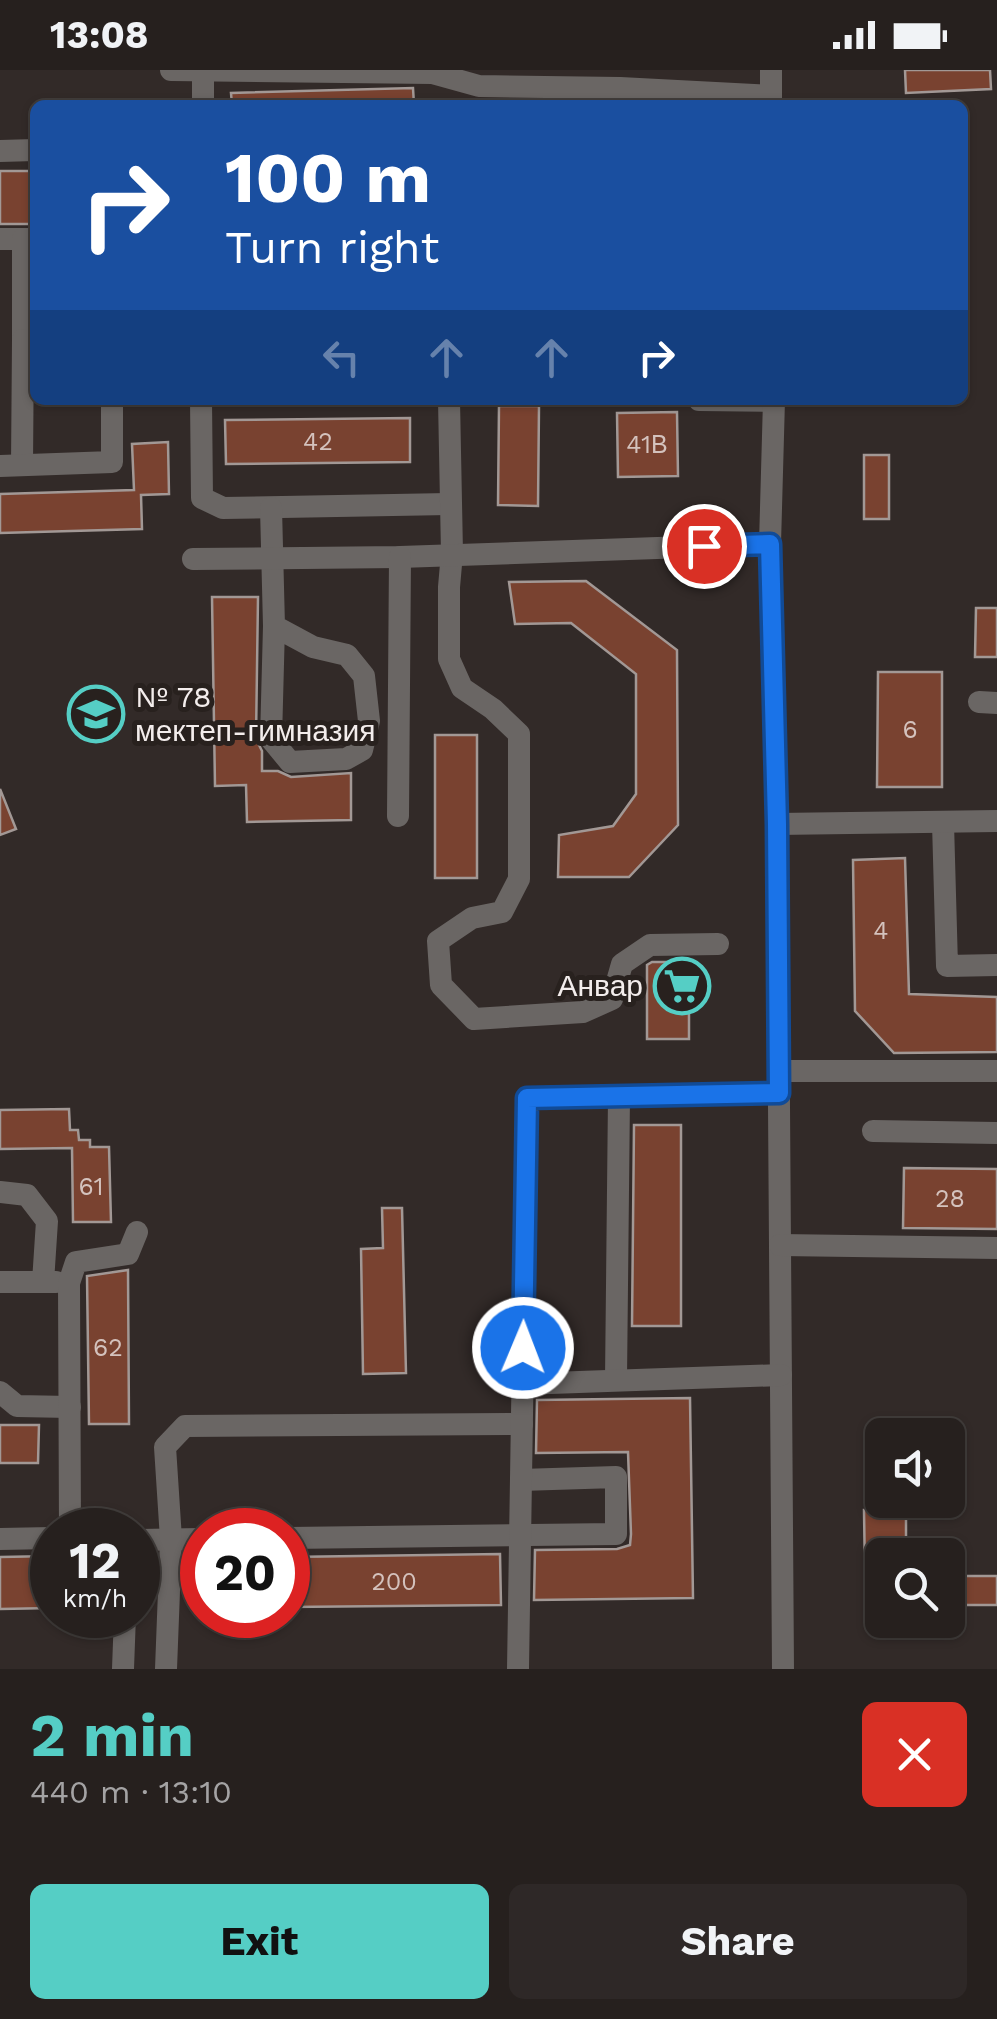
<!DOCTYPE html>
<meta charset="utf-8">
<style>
body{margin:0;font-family:"Work Sans",sans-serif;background:#2e2827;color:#f1f3f6;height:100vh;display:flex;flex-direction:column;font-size:38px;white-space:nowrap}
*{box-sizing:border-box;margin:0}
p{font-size:32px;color:#a4a3a4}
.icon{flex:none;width:55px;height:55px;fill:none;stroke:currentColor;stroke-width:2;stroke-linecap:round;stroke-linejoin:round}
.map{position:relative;height:1599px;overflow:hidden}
.details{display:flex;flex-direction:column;background:#26201e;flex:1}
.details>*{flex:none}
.top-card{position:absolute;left:30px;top:30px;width:938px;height:305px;border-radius:15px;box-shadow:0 2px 8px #0004,0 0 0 2px #423e3c;background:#1a4fa0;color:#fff;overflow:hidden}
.controls{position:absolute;left:865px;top:1348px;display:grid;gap:20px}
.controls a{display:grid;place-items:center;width:100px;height:100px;border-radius:15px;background:#26201e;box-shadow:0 2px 8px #0004,0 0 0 2px #423e3c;font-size:50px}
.speed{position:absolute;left:30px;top:1438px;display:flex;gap:20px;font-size:50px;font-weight:700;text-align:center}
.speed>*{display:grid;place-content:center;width:130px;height:130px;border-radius:50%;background:#26201e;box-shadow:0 2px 8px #0004,0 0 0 2px #423e3c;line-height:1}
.speed small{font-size:25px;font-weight:400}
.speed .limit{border:15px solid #d22;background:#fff;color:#111}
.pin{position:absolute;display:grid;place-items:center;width:85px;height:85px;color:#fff;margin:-42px;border:5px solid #fff;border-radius:50%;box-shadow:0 2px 10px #0007}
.me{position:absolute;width:110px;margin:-55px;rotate:1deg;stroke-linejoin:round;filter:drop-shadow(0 0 8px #0008)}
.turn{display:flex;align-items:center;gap:35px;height:210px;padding:0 30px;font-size:45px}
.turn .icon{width:130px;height:130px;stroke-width:2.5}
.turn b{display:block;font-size:70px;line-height:85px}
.lanes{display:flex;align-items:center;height:95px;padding:0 30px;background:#0003;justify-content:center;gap:50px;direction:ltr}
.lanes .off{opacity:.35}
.round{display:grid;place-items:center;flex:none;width:105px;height:105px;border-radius:15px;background:#2e2827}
.summary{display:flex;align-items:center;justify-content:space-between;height:170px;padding:0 30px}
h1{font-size:60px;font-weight:700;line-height:75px;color:#55cec5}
.primary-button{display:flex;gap:20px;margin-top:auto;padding:20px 30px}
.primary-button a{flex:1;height:115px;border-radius:15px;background:#55cec5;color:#111;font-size:40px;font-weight:700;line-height:115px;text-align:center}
.primary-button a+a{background:#2e2827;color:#f1f3f6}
.status{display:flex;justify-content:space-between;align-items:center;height:70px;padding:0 50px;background:#26201e;direction:ltr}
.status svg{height:28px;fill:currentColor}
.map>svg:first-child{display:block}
.building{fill:#794230;stroke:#a29895;stroke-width:2.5}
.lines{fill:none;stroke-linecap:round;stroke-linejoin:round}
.minor{stroke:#6a6664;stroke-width:22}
.route-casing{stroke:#114b97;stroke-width:25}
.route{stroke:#1a73e8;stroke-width:18}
.labels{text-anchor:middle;stroke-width:10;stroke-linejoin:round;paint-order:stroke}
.number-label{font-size:25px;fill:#d4c2bd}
.poi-label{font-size:30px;fill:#f3edec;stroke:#28211e;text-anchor:start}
</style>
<div class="status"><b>13:08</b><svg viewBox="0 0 49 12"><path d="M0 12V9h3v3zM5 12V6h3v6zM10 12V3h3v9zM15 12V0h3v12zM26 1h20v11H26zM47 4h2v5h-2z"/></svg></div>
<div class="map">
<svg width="997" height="1599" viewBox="0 0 997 1599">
<rect width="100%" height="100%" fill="#322a28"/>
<g class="building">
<polygon points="905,0 990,0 991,19 906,23"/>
<polygon points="413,18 414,35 232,35 231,23"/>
<rect x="0" y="101" width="35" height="53"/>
<polygon points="499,336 539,336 538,436 498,435"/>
<polygon points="677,342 678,406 618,407 617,343"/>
<polygon points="410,348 410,392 226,394 225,350"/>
<polygon points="168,372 169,424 141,425 142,459 0,463 0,424 134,420 132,374"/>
<rect x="864" y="385" width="25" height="64"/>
<polygon points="586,511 677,580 678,755 629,807 558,807 559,765 613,756 636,724 636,604 571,553 515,554 509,512"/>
<polygon points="212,527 258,527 256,669 262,681 262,701 278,701 291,707 351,703 351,750 247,752 246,715 215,716"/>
<polygon points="976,538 997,538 997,587 975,587"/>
<polygon points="878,602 942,602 942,717 877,717"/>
<rect x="435" y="665" width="42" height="143"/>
<polygon points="0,719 16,759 0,765"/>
<polygon points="905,788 909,924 997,927 997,982 894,983 855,941 853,790"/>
<polygon points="652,892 689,892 689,969 647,969 647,895"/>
<polygon points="69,1039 70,1060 78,1060 79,1070 90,1070 90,1077 109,1077 111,1152 73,1152 72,1078 0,1079 0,1040"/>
<polygon points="634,1055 681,1055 681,1256 632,1256"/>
<polygon points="904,1098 997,1099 997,1159 903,1158"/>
<polygon points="382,1138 402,1138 406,1303 363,1304 361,1179 383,1178"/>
<polygon points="128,1200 129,1354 89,1354 87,1206"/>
<polygon points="690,1328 693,1528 534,1530 535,1480 617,1479 630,1475 631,1464 628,1382 536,1383 537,1330"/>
<polygon points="0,1355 39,1355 38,1393 0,1393"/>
<polygon points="864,1440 906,1440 906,1485 882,1485 882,1506 865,1506"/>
<polygon points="500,1484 501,1535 288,1537 288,1487"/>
<polygon points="52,1486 52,1538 0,1539 0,1487"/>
<rect x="948" y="1506" width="49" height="29"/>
</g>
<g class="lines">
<g class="minor">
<polyline points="171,0 432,3 479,16 620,18 771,26"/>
<polyline points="203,0 203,35"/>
<polyline points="771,0 771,35"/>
<polyline points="0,81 35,80"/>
<polyline points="0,169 35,169"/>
<polyline points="23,169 23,270 35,270"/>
<polyline points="201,330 202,428 223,438 449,434"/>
<polyline points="449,330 452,483 449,517 449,589 462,618 493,639 519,664 519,809 502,842 472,848 438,871 441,915 474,949 583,942 612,929 622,894 650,875 718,874"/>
<polyline points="699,330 774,331"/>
<polyline points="774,330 770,474 777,754 783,1599"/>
<polyline points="22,395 23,270"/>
<polyline points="0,396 112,392 112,330"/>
<polyline points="271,438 274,556 271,669 290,692 346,689 362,680 369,651 364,606 347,585 313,577 274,556"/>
<polyline points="193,489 400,487 770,474"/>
<polyline points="979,632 997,633"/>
<polyline points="398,746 400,487"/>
<polyline points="943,753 947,896 997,895"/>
<polyline points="777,754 997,751"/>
<polyline points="779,1001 997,1001"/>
<polyline points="873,1061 997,1063"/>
<polyline points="0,1122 27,1125 47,1151 43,1212"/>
<polyline points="780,1175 997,1178"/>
<polyline points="0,1212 56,1212"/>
<polyline points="616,1310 619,1026"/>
<polyline points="522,1314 781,1305"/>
<polyline points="0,1322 17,1336 70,1337"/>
<polyline points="70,1460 69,1213 76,1192 128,1184 137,1162"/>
<polyline points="288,1468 616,1464 616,1407 521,1410"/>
<polyline points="0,1469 52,1468"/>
<polyline points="138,1470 202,1469"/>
<polyline points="123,1599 125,1545"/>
<polyline points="166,1599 171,1469 165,1377 185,1356 522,1354"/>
<polyline points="518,1599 527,1028 779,1023"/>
</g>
</g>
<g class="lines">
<g class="route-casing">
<polyline id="route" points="523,1278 527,1028 779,1023 777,754 770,474 704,476"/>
</g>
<use href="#route" class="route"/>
</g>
<defs>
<g id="school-ring" transform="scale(2.875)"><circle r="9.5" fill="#28211e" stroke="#55cec5" stroke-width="1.5"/><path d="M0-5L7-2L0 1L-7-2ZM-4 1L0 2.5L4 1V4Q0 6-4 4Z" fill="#55cec5"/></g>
<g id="supermarket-ring" transform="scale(2.875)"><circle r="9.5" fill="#28211e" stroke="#55cec5" stroke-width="1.5"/><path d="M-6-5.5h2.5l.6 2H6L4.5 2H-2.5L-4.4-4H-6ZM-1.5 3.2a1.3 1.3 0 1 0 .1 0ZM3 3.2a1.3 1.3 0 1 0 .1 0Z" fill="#55cec5"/></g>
</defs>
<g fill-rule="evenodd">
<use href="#school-ring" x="96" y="644"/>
<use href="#supermarket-ring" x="682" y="916"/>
</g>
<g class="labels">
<g class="number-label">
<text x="318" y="380">42</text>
<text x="647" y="383">41В</text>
<text x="910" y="668">6</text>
<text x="881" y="869">4</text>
<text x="91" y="1125">61</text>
<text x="950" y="1137">28</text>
<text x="108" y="1286">62</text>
<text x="394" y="1520">200</text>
</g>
<g class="poi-label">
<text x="135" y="637">№ 78<tspan x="135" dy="34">мектеп-гимназия</tspan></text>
<text x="643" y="926" text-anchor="end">Анвар</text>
</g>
</g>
</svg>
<div class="controls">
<a><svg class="icon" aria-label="sound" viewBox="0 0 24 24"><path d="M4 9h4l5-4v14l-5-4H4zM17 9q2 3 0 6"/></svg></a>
<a><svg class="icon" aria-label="search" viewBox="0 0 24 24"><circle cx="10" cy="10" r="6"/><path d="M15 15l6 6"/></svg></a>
</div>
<div class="speed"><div>12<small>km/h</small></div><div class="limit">20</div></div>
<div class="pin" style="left:704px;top:476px;background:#d93025"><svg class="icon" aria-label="arrive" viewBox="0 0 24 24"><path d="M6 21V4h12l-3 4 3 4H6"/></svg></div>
<svg class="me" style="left:523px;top:1278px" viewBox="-20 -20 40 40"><circle r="17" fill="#1a73e8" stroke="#fff" stroke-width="3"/><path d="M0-11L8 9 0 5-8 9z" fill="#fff"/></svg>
<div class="top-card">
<div class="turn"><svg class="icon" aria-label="right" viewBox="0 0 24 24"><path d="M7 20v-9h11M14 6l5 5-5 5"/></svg><div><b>100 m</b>Turn right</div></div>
<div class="lanes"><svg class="icon off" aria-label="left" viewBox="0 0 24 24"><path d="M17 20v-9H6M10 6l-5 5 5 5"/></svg><svg class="icon off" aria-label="ahead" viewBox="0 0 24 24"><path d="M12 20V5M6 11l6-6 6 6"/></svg><svg class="icon off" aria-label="ahead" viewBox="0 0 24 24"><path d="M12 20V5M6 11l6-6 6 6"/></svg><svg class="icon" aria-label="right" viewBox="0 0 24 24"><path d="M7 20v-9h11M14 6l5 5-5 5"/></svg></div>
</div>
</div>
<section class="details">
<div class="summary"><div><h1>2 min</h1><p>440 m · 13:10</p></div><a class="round" style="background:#d93025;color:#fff"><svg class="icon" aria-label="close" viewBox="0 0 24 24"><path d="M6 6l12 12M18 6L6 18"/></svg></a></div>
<div class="primary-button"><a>Exit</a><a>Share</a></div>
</section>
